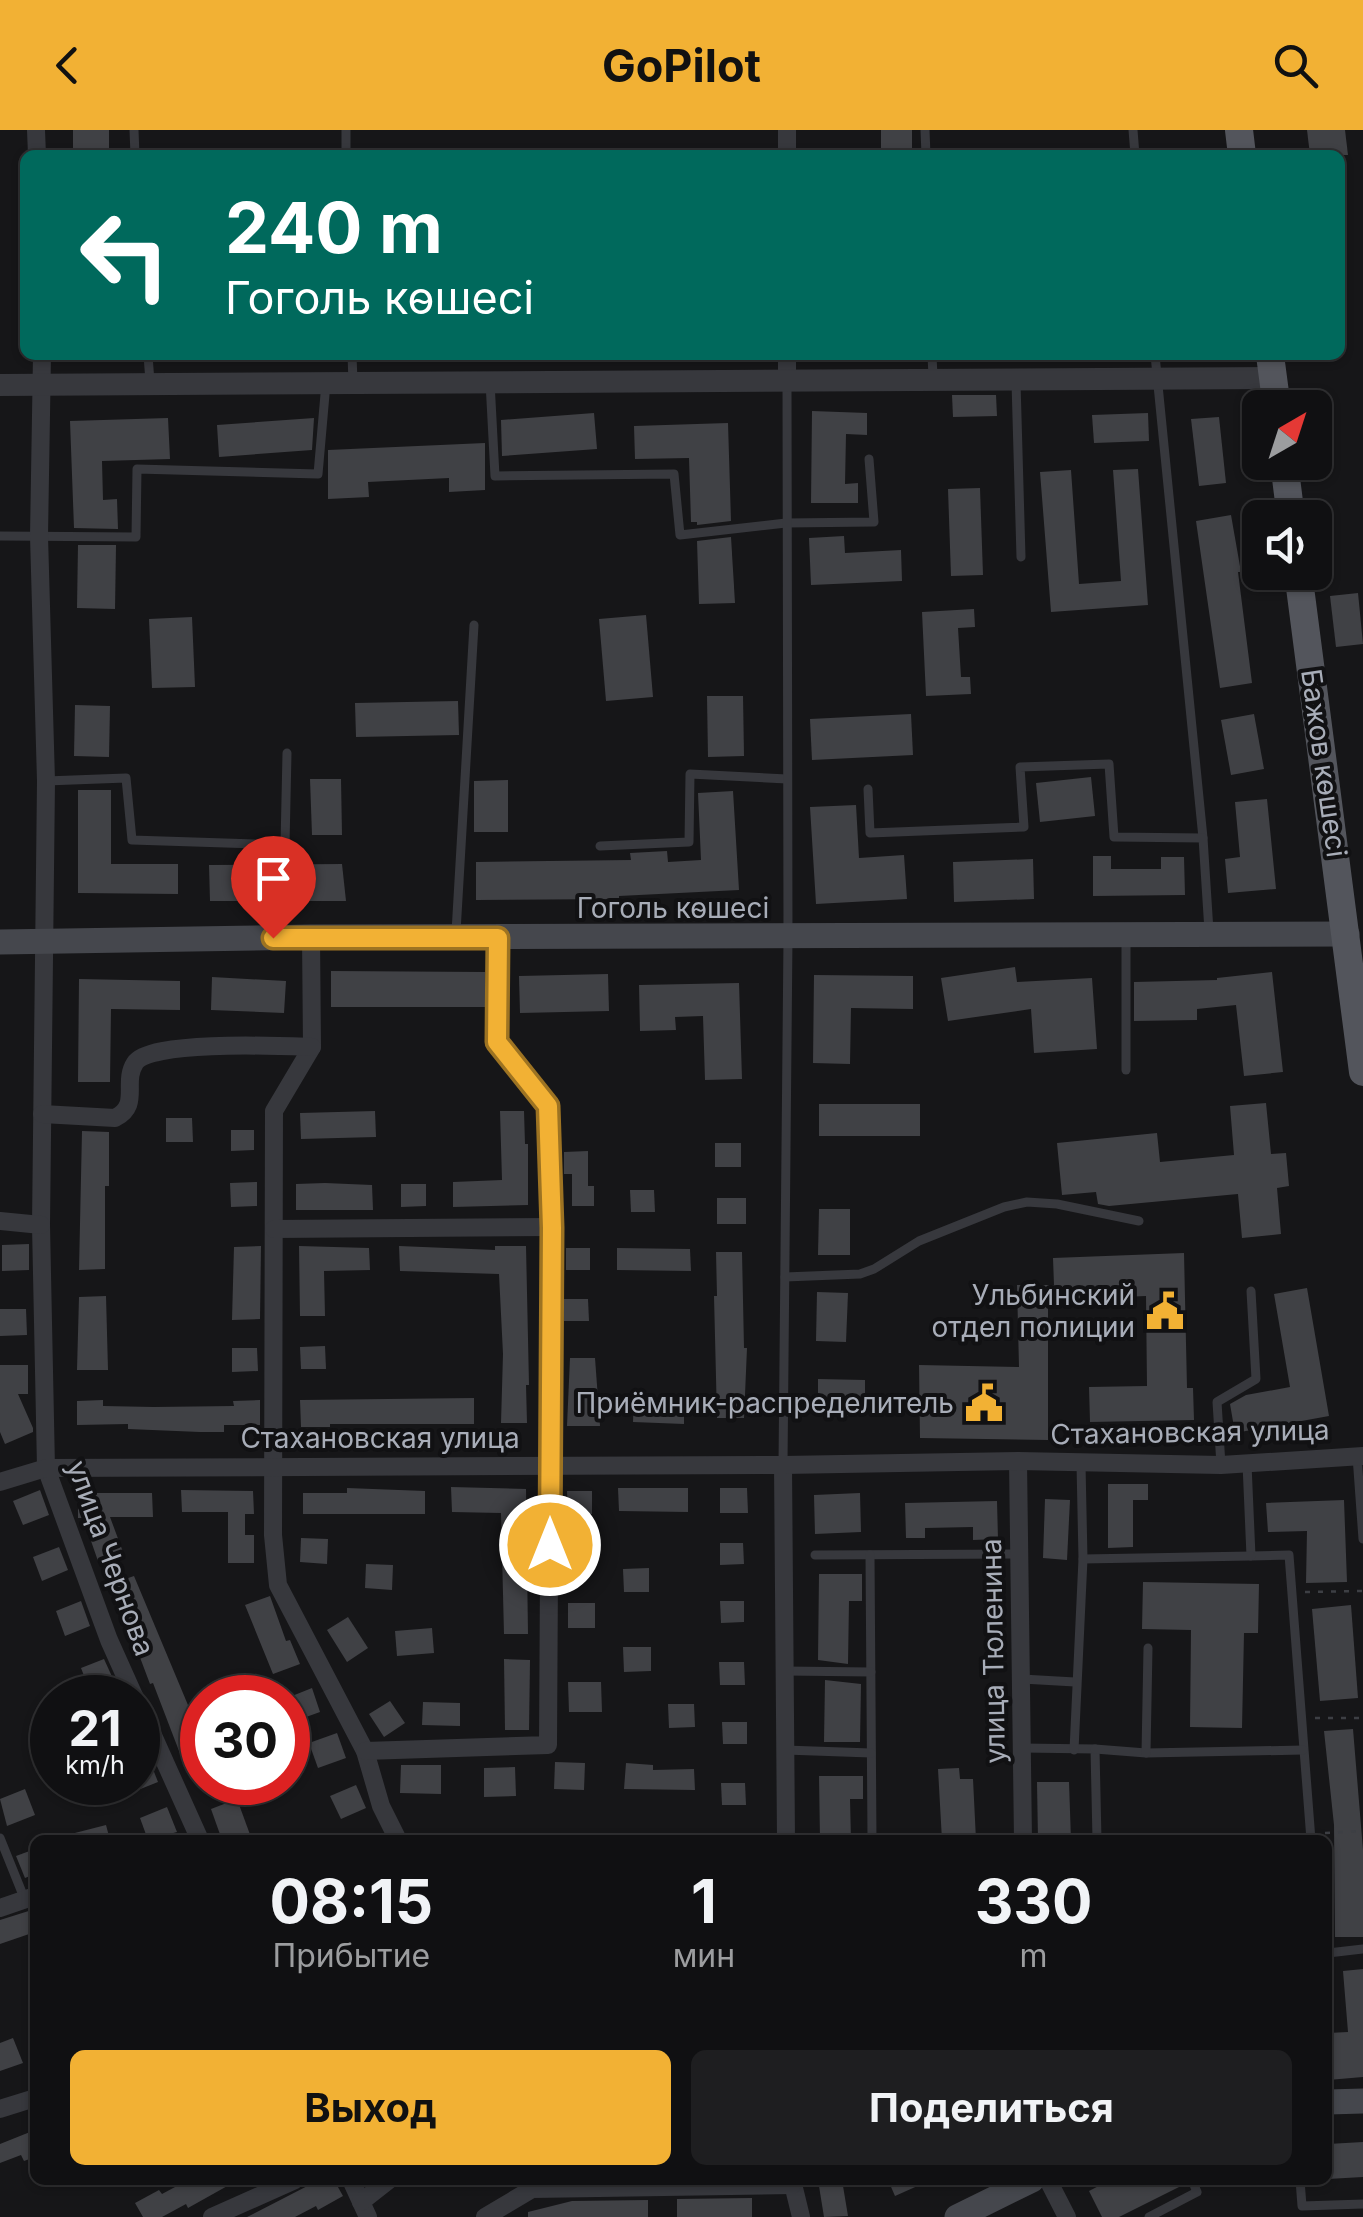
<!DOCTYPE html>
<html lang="ru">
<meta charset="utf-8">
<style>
body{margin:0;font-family:Inter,sans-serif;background:#1e1e20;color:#f1f3f6;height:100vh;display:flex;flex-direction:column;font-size:38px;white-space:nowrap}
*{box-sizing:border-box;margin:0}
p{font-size:32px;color:#9c9d9f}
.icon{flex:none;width:55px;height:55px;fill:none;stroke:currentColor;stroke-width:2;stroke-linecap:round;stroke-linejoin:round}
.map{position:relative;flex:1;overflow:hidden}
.side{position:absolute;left:30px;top:1705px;width:1302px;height:350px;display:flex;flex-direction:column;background:#101012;border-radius:15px;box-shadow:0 2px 8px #0004,0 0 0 2px #303032}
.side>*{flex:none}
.hud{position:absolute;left:20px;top:20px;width:1325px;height:210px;border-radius:15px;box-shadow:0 2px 8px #0004,0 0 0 2px #303032;background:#00695c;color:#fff;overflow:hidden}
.needle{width:65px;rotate:39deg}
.tools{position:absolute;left:1242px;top:260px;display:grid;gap:20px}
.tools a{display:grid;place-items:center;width:90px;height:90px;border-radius:15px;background:#101012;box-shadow:0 2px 8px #0004,0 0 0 2px #303032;font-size:50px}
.speed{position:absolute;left:30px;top:1545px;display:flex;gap:20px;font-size:50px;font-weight:700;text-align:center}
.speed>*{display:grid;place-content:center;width:130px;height:130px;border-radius:50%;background:#101012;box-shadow:0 2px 8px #0004,0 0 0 2px #303032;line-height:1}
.speed small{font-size:25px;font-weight:400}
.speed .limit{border:15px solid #d22;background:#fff;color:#111}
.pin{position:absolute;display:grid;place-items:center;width:85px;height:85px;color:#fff;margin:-102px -42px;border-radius:50% 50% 50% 0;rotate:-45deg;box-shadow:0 0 10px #0007}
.pin .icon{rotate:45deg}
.me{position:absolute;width:110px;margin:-55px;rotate:0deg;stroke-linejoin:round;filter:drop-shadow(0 0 8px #0008)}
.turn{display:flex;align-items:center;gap:35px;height:210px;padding:0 40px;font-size:45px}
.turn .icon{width:130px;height:130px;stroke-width:2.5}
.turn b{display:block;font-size:70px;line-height:85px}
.eta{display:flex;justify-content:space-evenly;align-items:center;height:170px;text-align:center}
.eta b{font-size:60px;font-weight:700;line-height:70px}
.cta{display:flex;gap:20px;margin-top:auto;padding:20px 40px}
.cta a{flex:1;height:115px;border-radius:15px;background:#f2b134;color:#111;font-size:40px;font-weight:700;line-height:115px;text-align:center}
.cta a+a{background:#1e1e20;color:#f1f3f6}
header{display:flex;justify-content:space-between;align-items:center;height:130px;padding:0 40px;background:#f2b134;color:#111;font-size:45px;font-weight:700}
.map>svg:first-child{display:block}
.building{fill:#404145}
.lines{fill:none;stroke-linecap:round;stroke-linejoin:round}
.path{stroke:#3d3f44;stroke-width:2.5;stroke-dasharray:5 8;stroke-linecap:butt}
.service{stroke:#37383d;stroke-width:9}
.minor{stroke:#37383d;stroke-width:18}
.tertiary{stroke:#37383d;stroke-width:22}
.secondary{stroke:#45474d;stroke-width:25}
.primary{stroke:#53555c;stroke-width:28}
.route-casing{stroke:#9d7322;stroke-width:25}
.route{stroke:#f2b134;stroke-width:18}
.labels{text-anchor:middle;stroke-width:8;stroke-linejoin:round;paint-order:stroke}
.street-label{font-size:28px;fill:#a8adb8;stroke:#111113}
.poi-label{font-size:28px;fill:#a8adb8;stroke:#111113;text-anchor:end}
</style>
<header><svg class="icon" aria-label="back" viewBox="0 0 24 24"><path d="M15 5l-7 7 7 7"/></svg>GoPilot<svg class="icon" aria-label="search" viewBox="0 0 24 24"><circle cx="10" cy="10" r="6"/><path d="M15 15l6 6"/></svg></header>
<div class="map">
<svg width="1363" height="2087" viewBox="0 0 1363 2087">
<rect width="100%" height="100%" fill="#161618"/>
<g class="building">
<rect x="73" y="0" width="36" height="25"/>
<rect x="881" y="0" width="31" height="19"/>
<polygon points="1307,0 1345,0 1348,25 1310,25"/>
<polygon points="952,265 996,265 997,286 953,287"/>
<polygon points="812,281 867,283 867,305 846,304 845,354 858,353 858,373 811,373"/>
<polygon points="594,283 597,319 502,326 501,290"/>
<polygon points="1148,283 1149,311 1094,313 1092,285"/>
<polygon points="1219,287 1226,353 1199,356 1191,289"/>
<polygon points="168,288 170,329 102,331 103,370 117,369 118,399 74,398 70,291"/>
<polygon points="314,288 312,320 219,327 217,295"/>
<polygon points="728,293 731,391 697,395 697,392 691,392 689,328 635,329 634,296"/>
<polygon points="485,313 485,360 449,362 449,348 368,352 369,367 328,369 328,320"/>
<polygon points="1138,339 1148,475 1051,482 1040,342 1071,340 1079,454 1121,451 1113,340"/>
<polygon points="980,358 983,445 951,446 948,359"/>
<polygon points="1231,385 1241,442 1238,442 1252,553 1220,558 1196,391"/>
<polygon points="844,406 845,423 901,420 902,451 811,455 809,408"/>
<polygon points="731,407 735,473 699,474 697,411"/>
<polygon points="78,415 116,415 115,479 77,478"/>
<polygon points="1358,463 1363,514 1336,517 1330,466"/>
<polygon points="974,479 975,497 958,498 961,547 970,547 971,564 926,566 922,482"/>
<polygon points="646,485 653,567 606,571 599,489"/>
<polygon points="192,487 195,557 152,558 149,489"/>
<polygon points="707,566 743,566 744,626 708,627"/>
<polygon points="458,571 459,605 356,607 355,573"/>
<polygon points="75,575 110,576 109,627 74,626"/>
<polygon points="911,584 913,625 812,630 810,589"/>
<polygon points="1254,584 1264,639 1231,645 1221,590"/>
<polygon points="1091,647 1095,686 1040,692 1036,653"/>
<polygon points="310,649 341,649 342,705 312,705"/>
<polygon points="508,650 508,702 474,702 474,651"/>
<polygon points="78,660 111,660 111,734 178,734 178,764 78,763"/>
<polygon points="733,661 739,760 619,766 619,769 476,770 476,732 631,730 630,723 667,721 668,732 701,730 698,663"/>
<polygon points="1267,669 1276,759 1228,763 1225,729 1240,727 1235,672"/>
<polygon points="856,675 859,728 904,725 907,769 816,774 810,677"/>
<polygon points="1093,726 1111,726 1111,739 1161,739 1161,727 1184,727 1185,765 1093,766"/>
<polygon points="1033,729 1034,769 954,772 953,732"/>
<polygon points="342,734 346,771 210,771 209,735"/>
<polygon points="1015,837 1017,852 1092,848 1097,919 1034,923 1031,879 948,891 941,848"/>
<polygon points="331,841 485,842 485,877 331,877"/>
<polygon points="1272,842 1283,942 1244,946 1236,875 1197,879 1197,890 1134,891 1134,852 1217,850 1217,848"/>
<polygon points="608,844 609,881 520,883 519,846"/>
<polygon points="814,845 913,846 913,879 851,878 850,934 813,933"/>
<polygon points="212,847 286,851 284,883 211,880"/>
<polygon points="79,849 180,851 180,880 111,879 110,952 78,952"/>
<polygon points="739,853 742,949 705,950 703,886 675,887 676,900 640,901 639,855"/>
<polygon points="1266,973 1271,1024 1286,1023 1289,1056 1277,1058 1281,1104 1242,1108 1238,1064 1109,1076 1098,1074 1096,1062 1062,1065 1057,1013 1157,1003 1160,1032 1234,1025 1230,976"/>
<rect x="819" y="974" width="101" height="32"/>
<polygon points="375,981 376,1007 301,1009 300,983"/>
<polygon points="500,981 524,981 525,1014 528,1014 528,1075 453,1077 453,1052 502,1050"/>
<polygon points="166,988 192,988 193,1012 166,1012"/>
<polygon points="231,1000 254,1000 254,1020 231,1021"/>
<polygon points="82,1001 109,1002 109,1056 105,1056 105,1139 79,1140"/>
<rect x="715" y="1013" width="26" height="24"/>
<polygon points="588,1021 588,1056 594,1056 594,1076 572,1076 572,1044 564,1044 564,1022"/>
<polygon points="257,1052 257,1076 231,1077 230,1053"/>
<polygon points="325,1053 372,1055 373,1080 296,1080 296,1054"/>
<polygon points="401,1054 426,1054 426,1076 401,1077"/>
<polygon points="630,1060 654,1060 655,1082 631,1082"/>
<rect x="717" y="1068" width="29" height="26"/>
<polygon points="819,1079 850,1079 850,1125 818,1125"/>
<polygon points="29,1114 29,1140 2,1141 2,1115"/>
<polygon points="261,1116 260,1189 232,1190 234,1117"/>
<polygon points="299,1116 369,1118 370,1140 324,1141 325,1186 300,1186"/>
<polygon points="399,1116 495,1120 495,1116 526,1116 529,1255 526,1255 527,1293 501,1293 503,1224 499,1144 400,1141"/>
<rect x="566" y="1118" width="24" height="22"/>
<polygon points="617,1118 690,1119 691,1141 617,1140"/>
<polygon points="716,1122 742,1122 744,1218 747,1218 744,1288 717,1288 714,1166 717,1166"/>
<polygon points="1184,1123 1187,1258 1193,1258 1194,1290 1090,1292 1089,1257 1147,1256 1146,1166 1048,1170 1048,1310 920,1308 919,1235 1019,1237 1017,1155 1054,1155 1053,1128"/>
<polygon points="1307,1158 1329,1286 1235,1303 1230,1274 1246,1265 1290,1257 1274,1164"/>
<polygon points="817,1162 848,1163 846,1212 816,1211"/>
<polygon points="106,1166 108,1240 77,1240 79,1167"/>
<polygon points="564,1169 588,1169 589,1191 564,1191"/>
<polygon points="0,1179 26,1179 27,1205 0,1206"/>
<polygon points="325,1216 326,1239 301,1239 300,1217"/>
<polygon points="232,1218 257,1218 258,1241 232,1242"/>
<polygon points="570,1228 595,1228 600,1296 567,1296"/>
<polygon points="0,1235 28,1235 28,1264 18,1264 33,1298 33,1302 5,1314 0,1302"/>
<polygon points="818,1249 865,1250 865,1286 818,1286"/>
<polygon points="474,1268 474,1294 330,1294 330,1297 301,1297 300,1270"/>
<polygon points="634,1269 684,1270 684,1294 633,1292"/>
<polygon points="103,1270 103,1276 154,1277 234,1276 233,1271 260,1270 260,1295 224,1295 224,1302 200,1302 128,1299 128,1294 77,1295 77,1271"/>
<polygon points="1108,1354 1148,1354 1148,1370 1133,1370 1133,1417 1108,1418"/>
<polygon points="451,1357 526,1359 528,1504 504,1504 501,1383 452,1382"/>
<polygon points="347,1358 425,1361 425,1384 303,1384 303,1363 347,1363"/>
<polygon points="618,1358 688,1358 688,1382 619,1381"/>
<polygon points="720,1358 747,1358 748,1383 720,1383"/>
<polygon points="40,1360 49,1385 23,1395 13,1371"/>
<polygon points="181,1360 253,1361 254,1384 245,1384 245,1405 254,1405 254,1433 228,1433 228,1382 182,1382"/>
<polygon points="567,1361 592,1361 592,1384 568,1384"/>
<polygon points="78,1363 152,1363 153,1387 110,1387 123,1422 98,1431 83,1388 78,1388"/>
<polygon points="860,1363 861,1402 815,1404 814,1365"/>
<polygon points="1045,1369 1070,1370 1067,1430 1043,1428"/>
<polygon points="1344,1370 1347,1452 1306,1453 1307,1401 1268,1402 1266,1373"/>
<polygon points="997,1371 998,1409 973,1410 973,1397 925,1398 925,1408 906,1408 905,1373"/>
<polygon points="301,1408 328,1409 327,1434 300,1432"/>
<polygon points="566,1410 590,1410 591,1432 567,1432"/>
<polygon points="720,1413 743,1413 744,1434 720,1435"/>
<polygon points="59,1417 68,1440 42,1451 33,1427"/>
<polygon points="366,1434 393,1435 392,1460 365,1458"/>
<polygon points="649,1438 649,1462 624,1462 623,1439"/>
<polygon points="819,1444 862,1444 862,1471 849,1471 848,1534 818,1530"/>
<polygon points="134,1446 198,1599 202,1598 202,1627 184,1634 153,1553 150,1554 121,1477 117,1479 108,1455"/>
<polygon points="1143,1452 1259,1454 1258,1503 1244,1503 1242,1598 1190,1597 1191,1500 1142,1499"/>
<polygon points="270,1466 286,1511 290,1510 300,1534 273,1544 245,1475"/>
<polygon points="81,1471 90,1496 65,1506 56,1481"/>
<polygon points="720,1471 744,1471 744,1492 721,1493"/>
<rect x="568" y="1473" width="27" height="25"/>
<polygon points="1351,1475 1358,1568 1320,1571 1312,1479"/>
<polygon points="348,1487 368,1518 347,1532 327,1500"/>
<polygon points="432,1498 434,1523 397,1526 395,1501"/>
<polygon points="623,1517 651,1517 651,1541 624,1542"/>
<polygon points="104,1529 114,1551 90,1561 81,1538"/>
<polygon points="504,1529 530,1530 529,1600 505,1600"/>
<polygon points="719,1532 744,1532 745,1555 720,1555"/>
<polygon points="825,1550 861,1554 860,1612 824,1612"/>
<polygon points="568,1552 601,1552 602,1582 569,1582"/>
<polygon points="312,1558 320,1582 295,1591 287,1568"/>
<polygon points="390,1571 405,1593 384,1607 369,1584"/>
<polygon points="423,1572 460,1573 460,1596 422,1595"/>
<polygon points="668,1574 694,1574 695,1597 669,1598"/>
<polygon points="722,1592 747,1592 747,1614 723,1614"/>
<polygon points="1353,1599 1363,1720 1363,1807 1335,1807 1334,1695 1324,1601"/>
<polygon points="337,1603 346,1628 318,1638 309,1613"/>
<polygon points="149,1629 158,1652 138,1660 138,1633"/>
<polygon points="555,1632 585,1633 584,1660 554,1659"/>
<polygon points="626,1633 653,1635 653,1640 694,1639 695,1660 624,1659"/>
<polygon points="401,1635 441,1635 441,1664 400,1663"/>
<polygon points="515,1637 516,1666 484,1667 484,1638"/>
<polygon points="959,1638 960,1649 973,1649 976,1710 942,1710 938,1639"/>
<polygon points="819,1646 863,1646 863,1669 850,1669 851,1710 820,1710"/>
<polygon points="1037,1652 1069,1652 1071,1710 1038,1710"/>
<polygon points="721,1653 745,1653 746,1675 722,1675"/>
<polygon points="356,1655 366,1678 341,1689 330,1666"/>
<polygon points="25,1659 35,1685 7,1696 0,1669"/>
<polygon points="237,1669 252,1710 222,1710 211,1679"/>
<polygon points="167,1677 177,1702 148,1710 140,1688"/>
<polygon points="106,1695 110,1710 68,1710 67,1705"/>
<polygon points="35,1719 35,1744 25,1748 16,1726"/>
<polygon points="35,1779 35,1802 0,1814 0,1790"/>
<polygon points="1363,1839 1363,1947 1328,1950 1328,1903 1348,1902 1343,1841"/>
<polygon points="13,1908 23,1933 0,1941 0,1913"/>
<polygon points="35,2000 35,2027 24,2031 21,2025 0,2033 0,2014"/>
<polygon points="1363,2012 1363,2047 1328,2049 1328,2014"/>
<polygon points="188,2050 238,2050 188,2078 186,2074 162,2087 143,2087 135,2073 159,2060 162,2064"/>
<polygon points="319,2050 334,2050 343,2066 318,2080 316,2076 295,2087 247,2087"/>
<polygon points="818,2050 842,2050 848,2086 824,2087"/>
<polygon points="888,2050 931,2050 895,2066"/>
<polygon points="1110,2050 1184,2050 1185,2054 1119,2087 1102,2087 1089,2061"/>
<polygon points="752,2068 752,2087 677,2087 677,2069"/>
<polygon points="648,2070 648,2087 528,2087 528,2082 572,2071"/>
</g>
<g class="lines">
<g class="path">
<polyline points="1305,1462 1363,1461"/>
<polyline points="1315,1588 1363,1588"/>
<polyline points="1325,1703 1363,1701"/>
</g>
<g class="service">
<polyline points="134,0 135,25"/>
<polyline points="346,0 346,25"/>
<polyline points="925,0 926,25"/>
<polyline points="1133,0 1135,25"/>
<polyline points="148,225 150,252"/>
<polyline points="352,225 353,252"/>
<polyline points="932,225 933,247"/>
<polyline points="1155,225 1203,708"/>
<polyline points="490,252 495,346 674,344 680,405 786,393 874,392 869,329"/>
<polyline points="1016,252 1021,427"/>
<polyline points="0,406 136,407 137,339 318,344 326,253"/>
<polyline points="46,651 126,648 132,710 285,715 287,623"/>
<polyline points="868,659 870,703 1024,697 1020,637 1109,634 1114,707 1203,708 1209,801"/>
<polyline points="600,716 689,712 690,644 787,649"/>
<polyline points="456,802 474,495"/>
<polyline points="1126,808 1126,940"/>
<polyline points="785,1147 860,1144 874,1139 919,1111 1004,1077 1027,1072 1057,1074 1139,1091"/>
<polyline points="1357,1326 1363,1409"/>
<polyline points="1247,1334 1251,1426 1289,1425 1311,1710"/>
<polyline points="783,1335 788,808 787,253"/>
<polyline points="1221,1335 1217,1272 1256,1249 1251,1161"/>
<polyline points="815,1425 1019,1424"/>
<polyline points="870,1425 872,1710"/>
<polyline points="1083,1429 1251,1426"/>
<polyline points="785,1541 871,1542"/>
<polyline points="1022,1549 1075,1552"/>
<polyline points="1022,1618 1095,1619 1097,1710"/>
<polyline points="1095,1619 1146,1623 1303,1620"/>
<polyline points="785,1620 871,1623"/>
<polyline points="1074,1620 1083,1429 1081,1334"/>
<polyline points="1146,1623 1148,1518"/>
<polyline points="0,1708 25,1770"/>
<polyline points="1328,1823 1363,1819"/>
<polyline points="1300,2050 1302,2076 1363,2074"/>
<polyline points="1149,2087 1197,2062 1192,2050"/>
</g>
<g class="minor">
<polyline points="36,0 37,25"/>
<polyline points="787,25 787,0"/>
<polyline points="42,225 39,406 46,651 41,1095 46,1338 109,1510 135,1568"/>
<polyline points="787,225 787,250"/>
<polyline points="311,807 312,917 274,981 273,1405 278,1455 365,1621 381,1676 398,1710"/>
<path d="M42,984L115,988C141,975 122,953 135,933C149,910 282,916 312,917"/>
<polyline points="0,1091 41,1095"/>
<polyline points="274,1099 551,1097"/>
<polyline points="1018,1331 1023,1710"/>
<polyline points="783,1335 786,1710"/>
<polyline points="0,1352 46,1338 783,1335 1018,1331 1221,1335 1363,1326"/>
<polyline points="138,1572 200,1710"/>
<polyline points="365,1621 548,1615 551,1097 548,976 497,912 498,808"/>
<polyline points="0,1778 35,1766"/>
<polyline points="0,1979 35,1968"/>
<polyline points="351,2050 368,2087"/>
<polyline points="792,2050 801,2087"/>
<polyline points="1048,2050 1067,2087"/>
<polyline points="361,2072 389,2050"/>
<polyline points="212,2087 295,2050"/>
<polyline points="485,2087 532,2059 792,2055"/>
</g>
<polyline class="tertiary" points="0,255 1273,248"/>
<g class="secondary">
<polyline points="0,812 311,807 1347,804"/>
<polyline points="1328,1972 1363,1971"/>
<polyline points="957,2087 1032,2050"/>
</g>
<g class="primary">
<polyline points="1239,0 1242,25"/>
<polyline points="1270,225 1277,278"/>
<polyline points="1284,332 1291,388"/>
<polyline points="1298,442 1363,942"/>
</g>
</g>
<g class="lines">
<g class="route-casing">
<polyline id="route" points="273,808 498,808 497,912 548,976 552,1098 550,1415"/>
</g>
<use href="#route" class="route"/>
</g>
<defs>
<g id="civic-bare" transform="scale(3)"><path d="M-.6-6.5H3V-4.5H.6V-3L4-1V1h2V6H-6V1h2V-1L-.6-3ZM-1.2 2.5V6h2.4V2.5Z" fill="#f2b134" stroke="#111113" stroke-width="2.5" paint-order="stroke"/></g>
</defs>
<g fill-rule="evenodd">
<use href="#civic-bare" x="1165" y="1181"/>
<use href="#civic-bare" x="984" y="1273"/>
</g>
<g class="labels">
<g class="street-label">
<text transform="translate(1324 633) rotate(82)" y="10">Бажов көшесі</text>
<text x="673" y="788">Гоголь көшесі</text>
<text transform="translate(1190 1302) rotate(-1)" y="10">Стахановская улица</text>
<text x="380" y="1318">Стахановская улица</text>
<text transform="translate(111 1428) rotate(70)" y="10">улица Чернова</text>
<text transform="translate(993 1521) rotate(-91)" y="10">улица Тюленина</text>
</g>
<g class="poi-label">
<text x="1135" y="1175">Ульбинский<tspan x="1135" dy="32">отдел полиции</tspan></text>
<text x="954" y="1283">Приёмник-распределитель</text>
</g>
</g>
</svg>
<div class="tools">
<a><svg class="needle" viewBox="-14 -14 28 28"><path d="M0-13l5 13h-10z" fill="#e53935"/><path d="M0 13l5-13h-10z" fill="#9c9d9f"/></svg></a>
<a><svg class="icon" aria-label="sound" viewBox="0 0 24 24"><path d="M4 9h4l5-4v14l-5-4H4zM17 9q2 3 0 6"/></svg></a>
</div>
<div class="speed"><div>21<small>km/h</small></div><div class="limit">30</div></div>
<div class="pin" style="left:273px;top:808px;background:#d93025"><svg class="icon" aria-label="arrive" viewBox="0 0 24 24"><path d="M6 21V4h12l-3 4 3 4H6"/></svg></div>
<svg class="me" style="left:550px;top:1415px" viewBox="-20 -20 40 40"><circle r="17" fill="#f2b134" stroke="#fff" stroke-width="3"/><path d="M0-11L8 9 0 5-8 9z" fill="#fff"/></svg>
<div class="hud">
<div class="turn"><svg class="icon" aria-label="left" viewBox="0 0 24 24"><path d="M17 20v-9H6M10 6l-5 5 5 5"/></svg><div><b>240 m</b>Гоголь көшесі</div></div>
</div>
<section class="side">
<div class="eta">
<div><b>08:15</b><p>Прибытие</p></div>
<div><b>1</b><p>мин</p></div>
<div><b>330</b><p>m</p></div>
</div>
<div class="cta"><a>Выход</a><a>Поделиться</a></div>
</section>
</div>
